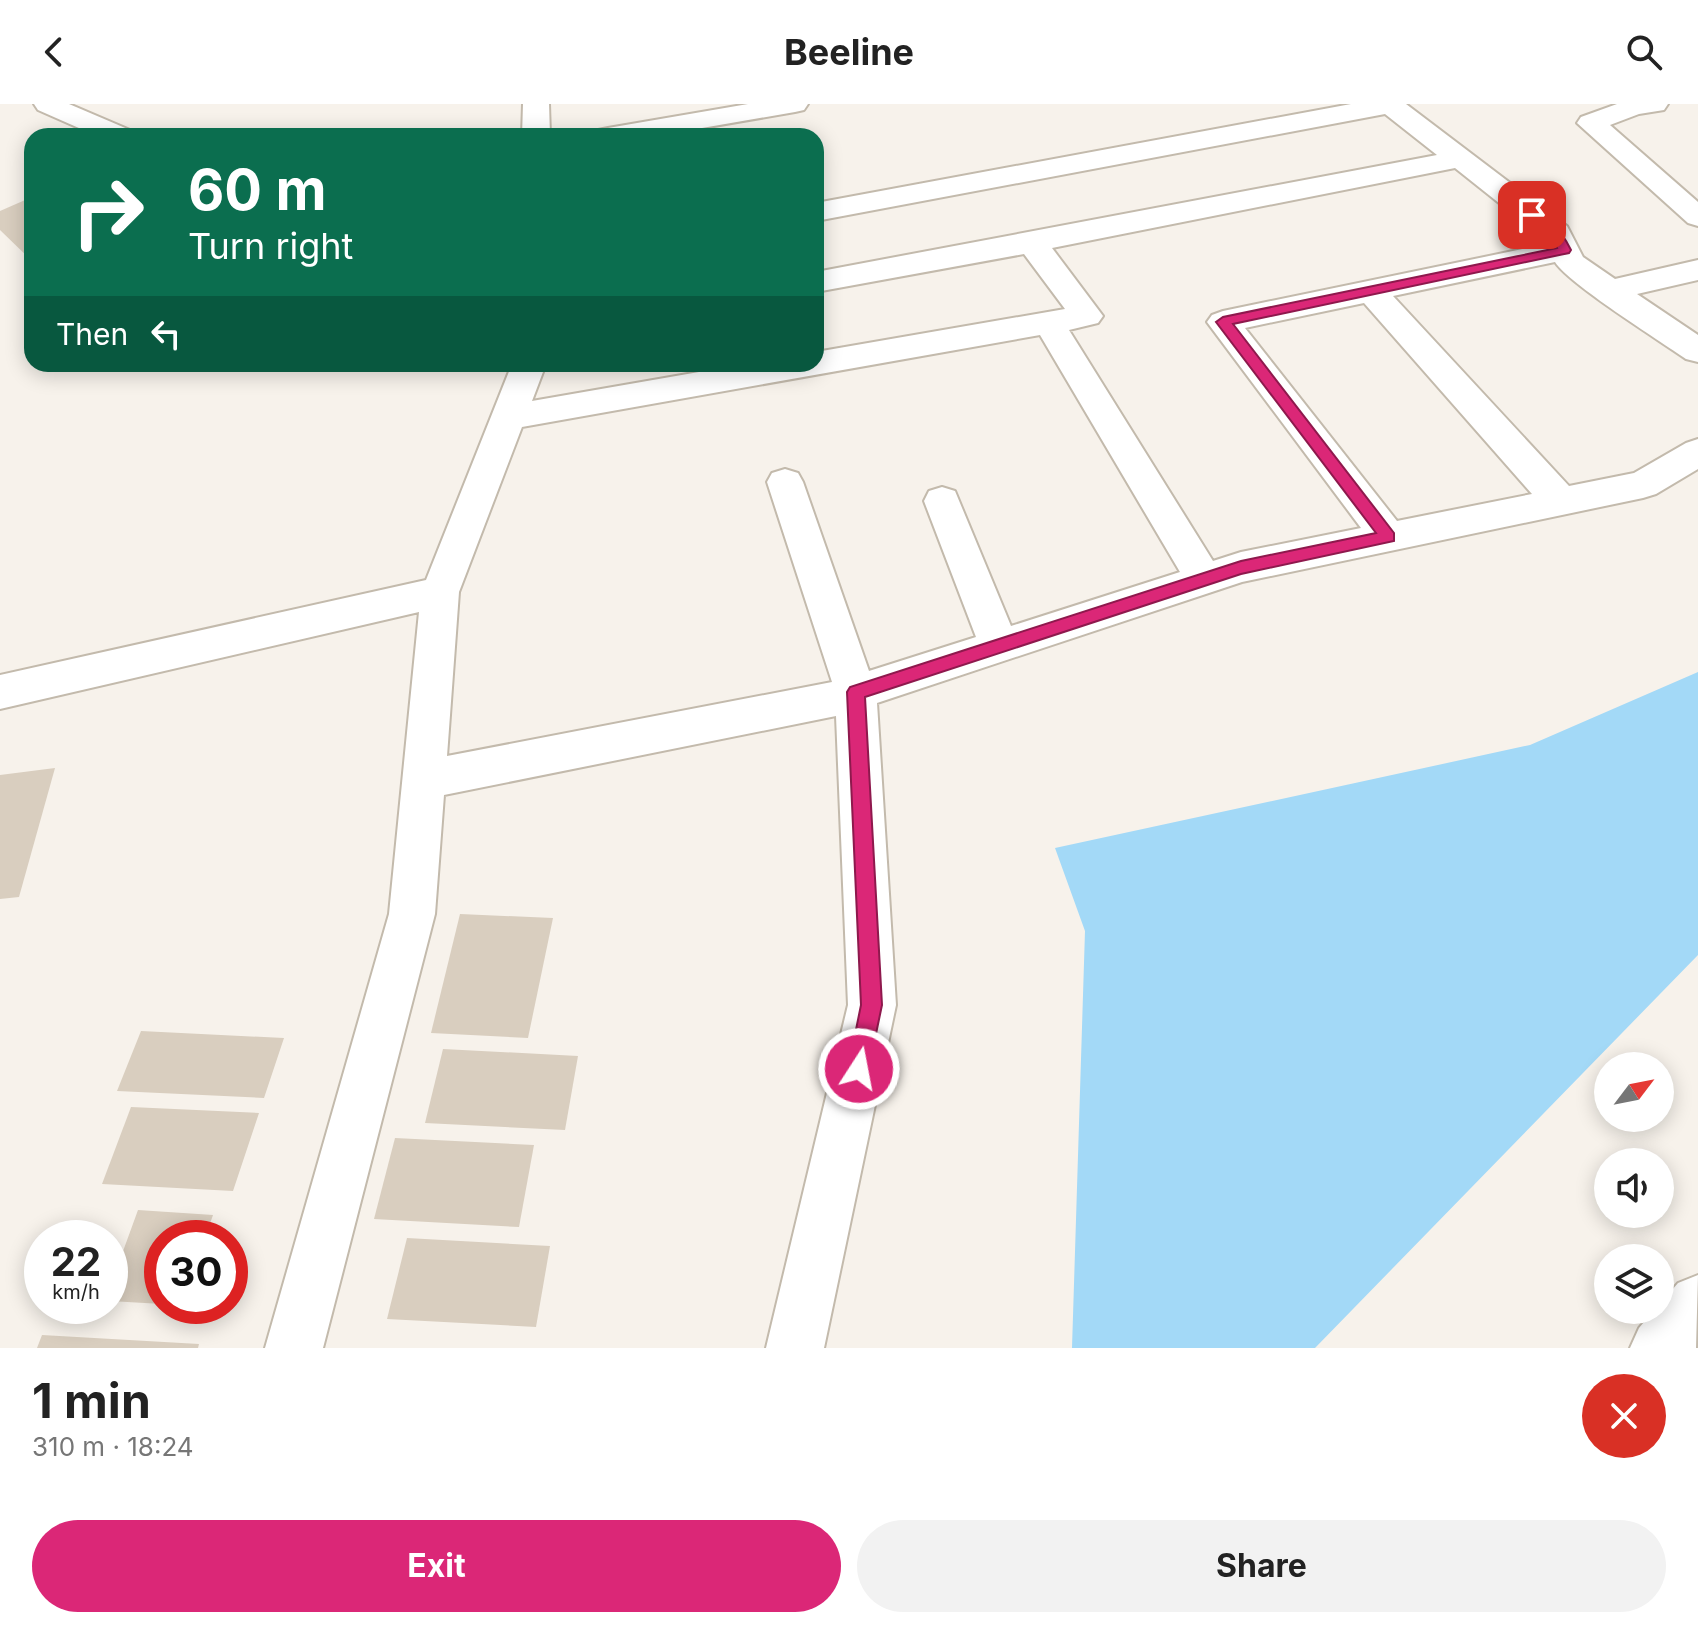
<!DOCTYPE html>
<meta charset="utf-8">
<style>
body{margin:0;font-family:Inter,sans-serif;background:#f2f2f2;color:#222;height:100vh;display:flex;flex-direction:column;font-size:30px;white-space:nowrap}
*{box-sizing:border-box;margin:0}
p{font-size:26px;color:#767676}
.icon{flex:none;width:44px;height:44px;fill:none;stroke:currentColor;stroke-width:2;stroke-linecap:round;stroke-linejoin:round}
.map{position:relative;height:1244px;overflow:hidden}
.sheet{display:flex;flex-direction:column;background:#fff;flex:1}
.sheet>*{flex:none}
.banner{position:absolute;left:24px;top:24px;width:800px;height:244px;border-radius:24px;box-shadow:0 4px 20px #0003;background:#0b6e4f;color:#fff;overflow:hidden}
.needle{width:52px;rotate:58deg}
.buttons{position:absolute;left:1594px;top:948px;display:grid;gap:16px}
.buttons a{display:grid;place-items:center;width:80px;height:80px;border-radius:50%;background:#fff;box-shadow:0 4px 20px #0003;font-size:40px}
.speed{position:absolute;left:24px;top:1116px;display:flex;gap:16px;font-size:40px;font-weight:700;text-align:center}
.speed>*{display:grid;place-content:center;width:104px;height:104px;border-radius:50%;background:#fff;box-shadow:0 4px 20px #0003;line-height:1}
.speed small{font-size:20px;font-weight:400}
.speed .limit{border:12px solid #d22;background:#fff;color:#111}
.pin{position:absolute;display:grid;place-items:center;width:68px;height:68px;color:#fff;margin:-34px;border-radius:16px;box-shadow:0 4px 12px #0006}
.me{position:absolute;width:88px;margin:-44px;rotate:11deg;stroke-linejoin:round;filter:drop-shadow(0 0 6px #0008)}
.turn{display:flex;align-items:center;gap:28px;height:168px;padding:0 32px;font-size:36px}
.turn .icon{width:104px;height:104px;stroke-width:2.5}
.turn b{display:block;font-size:56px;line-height:68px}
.then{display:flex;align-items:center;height:76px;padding:0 32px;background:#0003;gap:16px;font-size:30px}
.round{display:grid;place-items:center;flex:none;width:84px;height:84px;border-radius:42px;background:#f2f2f2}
.headline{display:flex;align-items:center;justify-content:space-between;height:136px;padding:0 32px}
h1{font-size:48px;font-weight:700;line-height:60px}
.primary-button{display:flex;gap:16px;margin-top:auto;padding:16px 32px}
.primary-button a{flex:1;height:92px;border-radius:48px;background:#db2777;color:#fff;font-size:32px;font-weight:700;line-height:92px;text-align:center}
.primary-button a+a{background:#f2f2f2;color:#222}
header{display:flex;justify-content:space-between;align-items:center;height:104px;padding:0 32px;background:#fff;font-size:36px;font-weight:700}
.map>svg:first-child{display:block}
.water{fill:#a3d9f7}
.building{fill:#d9cebf}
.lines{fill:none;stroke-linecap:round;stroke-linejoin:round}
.minor-casing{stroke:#c3baac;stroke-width:4}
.minor{fill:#fff;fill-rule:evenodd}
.route{fill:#db2777;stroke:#8e194d;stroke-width:2}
</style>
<header><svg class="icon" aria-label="back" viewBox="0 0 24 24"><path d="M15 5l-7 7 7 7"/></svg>Beeline<svg class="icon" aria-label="search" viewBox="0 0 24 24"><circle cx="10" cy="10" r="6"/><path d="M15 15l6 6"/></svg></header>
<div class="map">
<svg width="1698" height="1244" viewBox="0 0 1698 1244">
<rect width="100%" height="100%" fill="#f7f2eb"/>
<polygon class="water" points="1698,568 1698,851 1315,1244 1072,1244 1085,827 1055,744 1530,641"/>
<g class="building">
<polygon points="32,93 32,157 0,126 0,107"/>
<polygon points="55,664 19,793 0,795 0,671"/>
<polygon points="460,810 553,814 528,934 431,929"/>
<polygon points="141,927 284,934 264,994 117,987"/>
<polygon points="443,945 578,952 565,1026 425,1019"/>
<polygon points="131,1003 259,1009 233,1087 102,1080"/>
<polygon points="395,1034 534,1041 519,1123 374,1115"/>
<polygon points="138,1106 213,1111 205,1134 162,1134 162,1200 110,1197 110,1183"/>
<polygon points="407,1134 550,1142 536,1223 387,1215"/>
<polygon points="42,1231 199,1240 198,1244 37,1244"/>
</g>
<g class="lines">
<g class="minor-casing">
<g id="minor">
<polygon points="34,0 69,0 130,26 134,32 97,32 38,6"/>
<polygon points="523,0 549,0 550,32 522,32"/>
<polygon points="748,0 808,0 804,6 795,8 656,32 594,32 598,26 608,24"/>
<path d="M1351,0H1406L1567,122L1583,153L1615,175L1698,156V176L1637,190L1698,231V258L1686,255C1659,236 1569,180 1555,158L1393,192L1569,382L1634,369L1686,339L1698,335V365L1656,390L1643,394L1242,478L877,599L896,901L824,1244H766L848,901L836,612L444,691L435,810L323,1244H265L389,810L419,508L0,605V571L426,476L512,260H546L532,297L745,260H816V248L1065,205L1024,150L816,188V168L1437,51L1385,10L816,117V99ZM1455,64L1543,134L1547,140L1223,207L1212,211L1207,218L1361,424L1241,448L1213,457L1069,226L1098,219L1103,212L1052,144ZM1364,199L1532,390L1397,417L1245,224ZM1040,231L1180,468L1011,522L955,387L942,383L929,387L924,397L976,533L869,567L803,378L798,369L785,365L772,369L767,378L832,578L447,652L459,488L522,323Z"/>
<polygon points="1617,0 1668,0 1664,6 1639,10 1610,21 1698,98 1698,122 1688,119 1577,19 1581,13"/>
<polygon points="1698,1171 1696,1244 1630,1244 1639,1224 1654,1206 1660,1206 1660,1200 1678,1179"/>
</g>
</g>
<use href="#minor" class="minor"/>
</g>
<path class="route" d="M1528,108C1548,106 1563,130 1571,146L1569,149L1233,220L1394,429V437L1241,470L865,593L882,901L867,973L859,976L851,973L848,965L861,901L847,588L850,583L1241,457L1376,429L1216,218L1223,213L1557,144L1551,131L1528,113Z"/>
</svg>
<div class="buttons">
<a><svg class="needle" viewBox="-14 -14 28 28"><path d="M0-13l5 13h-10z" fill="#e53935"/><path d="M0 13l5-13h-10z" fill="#767676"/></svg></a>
<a><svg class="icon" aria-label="sound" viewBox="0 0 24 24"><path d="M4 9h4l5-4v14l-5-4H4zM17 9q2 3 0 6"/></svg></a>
<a><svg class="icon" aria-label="layers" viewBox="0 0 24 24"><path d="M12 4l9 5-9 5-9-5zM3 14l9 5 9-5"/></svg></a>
</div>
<div class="speed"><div>22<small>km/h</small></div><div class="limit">30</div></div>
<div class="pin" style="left:1532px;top:111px;background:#d93025"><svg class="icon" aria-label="arrive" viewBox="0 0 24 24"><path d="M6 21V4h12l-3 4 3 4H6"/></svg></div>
<svg class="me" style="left:859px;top:965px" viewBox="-20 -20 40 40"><circle r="17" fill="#db2777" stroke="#fff" stroke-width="3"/><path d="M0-11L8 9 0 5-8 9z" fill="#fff"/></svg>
<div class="banner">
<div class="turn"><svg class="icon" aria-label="right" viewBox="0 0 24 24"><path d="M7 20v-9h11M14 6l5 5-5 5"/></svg><div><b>60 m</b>Turn right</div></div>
<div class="then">Then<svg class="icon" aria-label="left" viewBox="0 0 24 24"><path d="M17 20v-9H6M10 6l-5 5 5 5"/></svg></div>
</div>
</div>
<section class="sheet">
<div class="headline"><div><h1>1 min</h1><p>310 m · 18:24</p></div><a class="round" style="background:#d93025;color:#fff"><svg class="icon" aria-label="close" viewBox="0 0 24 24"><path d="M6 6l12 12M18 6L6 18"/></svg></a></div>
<div class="primary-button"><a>Exit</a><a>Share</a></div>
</section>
